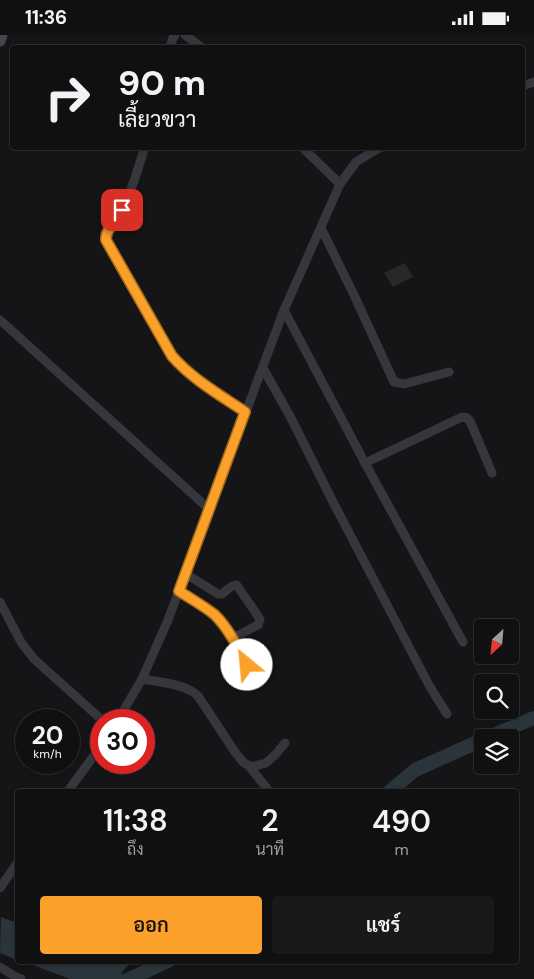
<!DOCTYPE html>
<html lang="th">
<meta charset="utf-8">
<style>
body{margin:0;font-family:"DM Sans",Sarabun,sans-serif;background:#19191a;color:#f1f3f6;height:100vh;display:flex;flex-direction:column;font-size:19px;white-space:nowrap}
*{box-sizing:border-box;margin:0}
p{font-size:16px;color:#9c9d9f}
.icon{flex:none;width:28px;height:28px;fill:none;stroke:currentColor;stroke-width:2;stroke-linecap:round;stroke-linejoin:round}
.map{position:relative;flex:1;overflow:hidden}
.panel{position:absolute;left:15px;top:754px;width:504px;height:175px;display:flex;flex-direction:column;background:#101011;border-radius:5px;box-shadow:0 1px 4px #0004,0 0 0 1px #303031}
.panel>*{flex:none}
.top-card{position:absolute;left:10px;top:10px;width:515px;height:105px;border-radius:5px;box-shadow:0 1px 4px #0004,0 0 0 1px #303031;background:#101011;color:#f1f3f6;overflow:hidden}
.needle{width:32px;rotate:206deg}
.tools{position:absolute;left:474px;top:584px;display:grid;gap:10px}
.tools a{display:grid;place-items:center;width:45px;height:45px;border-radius:5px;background:#101011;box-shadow:0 1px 4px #0004,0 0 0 1px #303031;font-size:25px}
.speed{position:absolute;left:15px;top:674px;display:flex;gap:10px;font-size:25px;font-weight:700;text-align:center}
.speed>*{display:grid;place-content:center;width:65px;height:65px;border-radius:50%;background:#101011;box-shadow:0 1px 4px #0004,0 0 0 1px #303031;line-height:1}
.speed small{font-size:12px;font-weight:400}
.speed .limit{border:8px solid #d22;background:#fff;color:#111}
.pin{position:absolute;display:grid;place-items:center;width:42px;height:42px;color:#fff;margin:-21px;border-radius:10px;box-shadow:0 2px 8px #0006}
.me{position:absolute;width:55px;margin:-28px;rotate:332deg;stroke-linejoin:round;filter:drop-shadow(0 0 4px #0008)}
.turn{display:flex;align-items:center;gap:18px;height:105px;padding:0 25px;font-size:22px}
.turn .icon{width:65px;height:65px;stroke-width:2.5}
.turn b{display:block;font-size:35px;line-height:42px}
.eta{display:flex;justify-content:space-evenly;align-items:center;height:85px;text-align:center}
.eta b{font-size:30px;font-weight:600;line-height:35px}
.button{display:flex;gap:10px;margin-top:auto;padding:10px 25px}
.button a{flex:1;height:58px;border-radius:5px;background:#fba129;color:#111;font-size:20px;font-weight:600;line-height:58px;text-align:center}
.button a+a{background:#19191a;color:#f1f3f6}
.status{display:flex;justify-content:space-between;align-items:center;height:35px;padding:0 25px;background:#101011;direction:ltr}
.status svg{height:14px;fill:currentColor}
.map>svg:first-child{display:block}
.water{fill:#2a353b}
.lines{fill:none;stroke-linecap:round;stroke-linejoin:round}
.canal{stroke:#2a353b;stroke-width:8}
.river{stroke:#2a353b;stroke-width:14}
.building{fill:#28282b}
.street{stroke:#36373c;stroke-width:9}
.secondary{stroke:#44464c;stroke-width:11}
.route-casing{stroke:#a3691b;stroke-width:12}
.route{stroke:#fba129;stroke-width:9}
</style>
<div class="status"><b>11:36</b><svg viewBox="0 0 49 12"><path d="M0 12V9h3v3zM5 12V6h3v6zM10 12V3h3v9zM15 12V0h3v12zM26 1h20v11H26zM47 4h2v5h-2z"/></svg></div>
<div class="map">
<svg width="534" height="944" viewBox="0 0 534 944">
<rect width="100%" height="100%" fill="#151517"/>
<g class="water">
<polygon points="1,882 17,888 17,925 0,918"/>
<polygon points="22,926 130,926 131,927 116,944 70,944"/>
</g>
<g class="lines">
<polyline class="canal" points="109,938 124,944"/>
<g class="river">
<polyline points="489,702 534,683"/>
<polyline points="390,756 415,735 482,705"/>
<polyline points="129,944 168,926"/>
</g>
</g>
<polygon class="building" points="405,228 413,242 393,252 384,238"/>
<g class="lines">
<g class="street">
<polyline points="185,0 201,12"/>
<polyline points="170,12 173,3 175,0"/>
<polyline points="522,51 534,47"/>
<path d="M145,112C138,133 132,156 122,175C117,185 105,194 105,205L172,321C192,344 220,360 245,377"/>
<polyline points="302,112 340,149"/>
<polyline points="321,193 354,260 394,347 404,349 449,337"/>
<polyline points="284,275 365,428 463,607"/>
<polyline points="0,285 209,474"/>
<polyline points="263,333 291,383 333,467 430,652 447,679"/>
<polyline points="365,428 462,382 467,383 470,386 492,438"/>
<polyline points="186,539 218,559 222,559 232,551 236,550 238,552 260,584 258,590 233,603"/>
<path d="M179,556C191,564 204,571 215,580C233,596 243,622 254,643"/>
<polyline points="0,567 21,607 34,624 102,685"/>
<path d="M142,644C159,647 186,649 198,661L235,717L243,727L249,731H255L266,728L276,719L285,708"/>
<polyline points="118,685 142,644 168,585 284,275 340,149 356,127 374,116 382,112"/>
<polyline points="249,731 269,756"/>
<polyline points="68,756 101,711"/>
<polyline points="0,853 18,827"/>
<polyline points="0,932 16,942 21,944"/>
</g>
<polyline class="secondary" points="0,6 2,0"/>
</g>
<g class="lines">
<g class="route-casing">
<path id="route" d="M122,175C117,184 105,195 106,205L172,321C192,344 220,360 245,377L179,556C191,564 204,571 215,580C229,594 238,613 247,630"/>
</g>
<use href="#route" class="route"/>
</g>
</svg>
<div class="tools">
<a><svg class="needle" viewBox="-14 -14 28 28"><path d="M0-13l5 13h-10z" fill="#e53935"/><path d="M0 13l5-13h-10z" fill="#9c9d9f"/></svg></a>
<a><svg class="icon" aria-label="search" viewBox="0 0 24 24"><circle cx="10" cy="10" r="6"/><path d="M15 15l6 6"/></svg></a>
<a><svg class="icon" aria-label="layers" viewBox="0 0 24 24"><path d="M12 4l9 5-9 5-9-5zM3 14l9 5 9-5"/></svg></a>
</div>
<div class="speed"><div>20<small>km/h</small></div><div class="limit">30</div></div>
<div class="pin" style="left:122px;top:175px;background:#d93025"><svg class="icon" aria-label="arrive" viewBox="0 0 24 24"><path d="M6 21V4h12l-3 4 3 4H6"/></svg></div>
<svg class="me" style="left:247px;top:630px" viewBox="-20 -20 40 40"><circle r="19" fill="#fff"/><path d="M0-13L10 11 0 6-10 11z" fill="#fba129"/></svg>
<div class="top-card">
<div class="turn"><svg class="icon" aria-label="right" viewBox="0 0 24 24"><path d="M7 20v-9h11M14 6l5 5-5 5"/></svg><div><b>90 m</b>เลี้ยวขวา</div></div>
</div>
<section class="panel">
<div class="eta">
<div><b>11:38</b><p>ถึง</p></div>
<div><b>2</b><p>นาที</p></div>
<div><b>490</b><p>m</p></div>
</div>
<div class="button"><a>ออก</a><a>แชร์</a></div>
</section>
</div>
